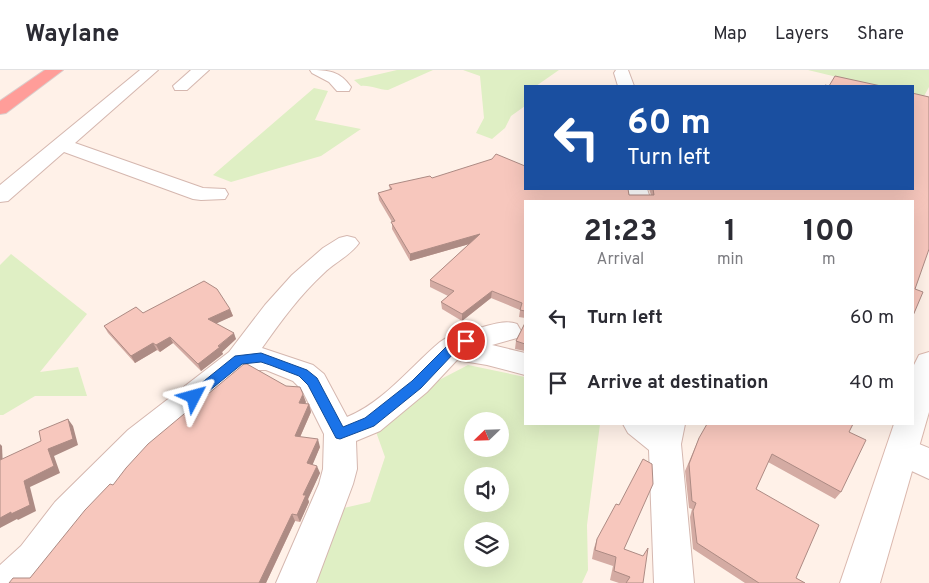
<!DOCTYPE html>
<style>
body{margin:0;font-family:Overpass,sans-serif;background:#f2f2f3;color:#2b2b33;height:100vh;display:flex;flex-direction:column;font-size:19px;white-space:nowrap}
*{box-sizing:border-box;margin:0}
p{font-size:16px;color:#7c7c81}
.icon{flex:none;width:28px;height:28px;fill:none;stroke:currentColor;stroke-width:2;stroke-linecap:round;stroke-linejoin:round}
.map{position:relative;flex:1;overflow:hidden}
.drawer{position:absolute;left:524px;top:130px;width:390px;height:225px;display:flex;flex-direction:column;background:#fff;border-radius:0px;box-shadow:0 5px 20px #0002}
.drawer>*{flex:none}
.hud{position:absolute;left:524px;top:15px;width:390px;height:105px;border-radius:0px;box-shadow:0 5px 20px #0002;background:#1a4fa0;color:#fff;overflow:hidden}
.needle{width:32px;rotate:247deg}
.fabs{position:absolute;left:464px;top:342px;display:grid;gap:10px}
.fabs a{display:grid;place-items:center;width:45px;height:45px;border-radius:50%;background:#fff;box-shadow:0 5px 20px #0002;font-size:25px}
.pin{position:absolute;display:grid;place-items:center;width:42px;height:42px;color:#fff;margin:-21px;border:2px solid #fff;border-radius:50%;box-shadow:0 1px 5px #0007}
.me{position:absolute;width:55px;margin:-28px;rotate:51deg;stroke-linejoin:round;filter:drop-shadow(0 0 4px #0008)}
.turn{display:flex;align-items:center;gap:18px;height:105px;padding:0 20px;font-size:22px}
.turn .icon{width:65px;height:65px;stroke-width:2.5}
.turn b{display:block;font-size:35px;line-height:42px}
.eta{display:flex;justify-content:space-evenly;align-items:center;height:85px;text-align:center}
.eta b{font-size:30px;font-weight:700;line-height:35px}
ul{padding:0;list-style:none}
li{display:flex;align-items:center;gap:15px;height:65px;padding:0 20px}
li div{flex:1}
li b{display:block;font-size:19px}
li em{font-style:normal}
header{display:flex;align-items:center;gap:30px;box-sizing:border-box;height:70px;padding:0 25px;background:#fff;border-bottom:1px solid #e1e1e2}
header strong{font-size:24px}
nav{display:flex;gap:28px;margin-inline-start:auto;font-size:18px}
.map>svg:first-child{display:block}
.green{fill:#dfefc4;fill-rule:evenodd}
.lines{fill:none;stroke-linecap:round;stroke-linejoin:round}
.minor-casing{stroke:#d5b7af;stroke-width:2}
.secondary-casing{stroke:#dbb8ae;stroke-width:2}
.motorway-casing{stroke:#dbcecc;stroke-width:2}
.minor{fill:#fff;fill-rule:evenodd}
.secondary{fill:#fff;fill-rule:evenodd}
.motorway{fill:#ff9d99;fill-rule:evenodd}
.wall{fill:#d4aba3}
.shaded-wall{fill:#ad8b84}
.building{fill:#f7c7bd;stroke:#ad8b84}
.route{fill:#1a73e8;stroke:#114b97}
</style>
<header>
<strong>Waylane</strong>
<nav><a>Map</a><a>Layers</a><a>Share</a></nav>
</header>
<div class="map">
<svg width="929" height="513" viewBox="0 0 929 513">
<rect width="100%" height="100%" fill="#fff1e8"/>
<g class="green">
<path d="M397,0H433L388,20C378,20 371,15 361,16L354,10Z"/>
<polygon points="463,0 559,0 536,16 525,16 525,36 511,46 505,58 492,69 476,63 484,48 480,6"/>
<polygon points="808,0 929,0 929,17 923,28 913,26 912,16 874,16"/>
<polygon points="314,18 328,21 315,50 361,59 321,86 231,112 213,105"/>
<polygon points="11,184 87,244 40,302 78,297 87,326 35,326 3,345 0,345 0,195"/>
<path d="M468,295L525,307V354H600L587,455L588,500L582,513H319L315,510L335,440L370,432L385,387L375,359L418,321ZM472,351H500V379H472ZM472,406H500V434H472ZM472,461H500V489H472Z"/>
</g>
<g class="lines">
<g class="minor-casing">
<g id="minor">
<polygon points="140,0 158,0 75,73 203,118 225,119 228,124 225,129 201,130 193,129 64,82 8,131 0,132 0,115"/>
<polygon points="191,0 209,0 187,20 175,20 173,16"/>
<path d="M310,0C328,0 340,1 351,17L349,21H337L329,12L312,3Z"/>
<polygon points="616,0 628,0 634,16 618,16 614,3"/>
<polygon points="626,119 647,119 651,131 629,131"/>
<path d="M347,166L355,168L359,173C351,185 334,193 324,203C300,225 281,251 262,278L313,295L324,304L347,347C384,332 410,297 440,272C452,263 469,260 483,257C495,254 505,250 517,254L521,261L517,268L492,275L525,283V305L487,295L457,290L427,322L380,361L356,371L357,399L353,414L316,513H276L319,414L323,399L324,364L302,320L293,311L266,300H246L152,380L81,456L47,502L37,513H0V495L21,476L55,432L128,360L229,282L265,235L292,205L323,178L339,168Z"/>
<polygon points="623,354 685,354 681,374 694,513 654,513 649,380 628,363"/>
<polygon points="902,367 929,378 929,409 890,391 885,381 890,371"/>
</g>
</g>
<g class="secondary-casing">
<polygon id="secondary" points="929,282 929,342 880,513 840,513 894,354 912,354 912,299 919,285"/>
</g>
<g class="motorway-casing">
<polygon id="motorway" points="45,0 63,0 6,43 0,44 0,31"/>
</g>
<use href="#minor" class="minor"/>
<use href="#secondary" class="secondary"/>
<use href="#motorway" class="motorway"/>
</g>
<g class="wall">
<polygon points="432,108 525,119 629,125 651,125 649,119 912,119 915,219 912,248 912,131 525,131 525,248 519,247 520,240 491,228 462,251 442,239 441,232 448,226 430,217 430,210 469,174 410,191 392,159 392,152 379,130 378,123 390,120 389,115"/>
<polygon points="230,239 233,246 216,253 236,269 222,282 223,284 201,301 173,273 160,282 157,280 135,293 108,263 104,256 143,243"/>
<polygon points="525,253 525,281 515,279 516,271"/>
<polygon points="306,332 305,334 309,334 311,342 300,367 320,377 312,395 320,403 308,429 309,432 300,452 295,451 266,513 9,513 30,508 113,415"/>
<polygon points="849,362 841,422 835,429 768,392 756,419 796,508 805,513 745,513 693,479 690,447 692,439 689,438 685,401 699,368"/>
<polygon points="597,469 625,480 643,513 619,513 610,510 613,496 592,489 594,478"/>
</g>
<g class="shaded-wall">
<polygon points="480,164 480,171 410,191 410,184"/>
<polygon points="492,221 491,228 462,251 462,244"/>
<polygon points="230,239 233,246 211,256 208,249"/>
<polygon points="234,263 236,269 222,282 223,284 201,301 198,294"/>
<polygon points="170,267 173,273 160,282 156,275"/>
<polygon points="153,273 157,280 135,293 131,286"/>
<polygon points="303,324 306,332 302,340 299,333"/>
<polygon points="309,334 311,342 297,374 295,366"/>
<polygon points="68,349 73,356 78,375 54,386 60,403 30,417 36,441 18,450 17,449 0,458 0,448 24,411 48,379"/>
<polygon points="318,369 320,377 310,401 307,393"/>
<polygon points="0,374 2,376 3,398 0,395"/>
<polygon points="317,396 320,403 308,429 309,432 300,452 297,445 303,425"/>
<polygon points="292,444 295,451 266,513 259,513"/>
</g>
<g class="building">
<polygon points="835,6 881,16 824,16 825,15 829,16"/>
<polygon points="912,23 929,27 929,179 928,182 915,219 923,222 912,248 912,131 525,131 525,241 520,240 522,233 492,221 462,244 441,232 454,221 430,210 480,164 410,184 391,152 395,151 378,123 392,119 389,115 430,106 432,108 492,89 496,84 525,96 525,119 628,119 629,125 654,125 653,119 912,119"/>
<polygon points="204,211 217,219 230,239 208,249 234,263 218,276 220,277 198,294 170,267 156,275 153,273 131,286 104,256 136,237 143,243"/>
<polygon points="525,253 525,274 516,271"/>
<polygon points="244,294 247,294 286,316 300,317 303,324 299,333 309,334 295,366 318,369 307,393 317,396 303,425 306,425 297,445 292,444 259,513 9,513 13,508 30,508 85,440 110,414 113,415 126,398 148,374"/>
<polygon points="68,349 73,369 48,379 54,396 24,411 30,435 11,444 11,442 0,448 0,390 41,371 39,361"/>
<polygon points="707,354 853,354 849,362 866,370 841,422 772,384 756,419 819,455 796,508 805,513 759,513 697,473 693,441 696,433 692,431 689,394 699,368"/>
<polygon points="643,389 652,394 653,414 624,479 643,486 648,478 643,513 626,513 630,507 614,501 616,487 595,480 597,469 616,434 619,435"/>
</g>
<polygon class="route" points="466,267 471,268 472,271 471,274 455,282 421,318 374,356 340,369 336,368 308,315 299,306 270,295 261,292 242,294 198,330 189,330 187,327 189,323 235,286 261,283 307,300 317,308 343,357 365,348 412,311 447,276"/>
</svg>
<div class="fabs">
<a><svg class="needle" viewBox="-14 -14 28 28"><path d="M0-13l5 13h-10z" fill="#e53935"/><path d="M0 13l5-13h-10z" fill="#7c7c81"/></svg></a>
<a><svg class="icon" aria-label="sound" viewBox="0 0 24 24"><path d="M4 9h4l5-4v14l-5-4H4zM17 9q2 3 0 6"/></svg></a>
<a><svg class="icon" aria-label="layers" viewBox="0 0 24 24"><path d="M12 4l9 5-9 5-9-5zM3 14l9 5 9-5"/></svg></a>
</div>
<div class="pin" style="left:466px;top:271px;background:#d93025"><svg class="icon" aria-label="arrive" viewBox="0 0 24 24"><path d="M6 21V4h12l-3 4 3 4H6"/></svg></div>
<svg class="me" style="left:194px;top:327px" viewBox="-20 -20 40 40"><path d="M0-17L14 15 0 8-14 15z" fill="#1a73e8" stroke="#fff" stroke-width="4"/></svg>
<div class="hud">
<div class="turn"><svg class="icon" aria-label="left" viewBox="0 0 24 24"><path d="M17 20v-9H6M10 6l-5 5 5 5"/></svg><div><b>60 m</b>Turn left</div></div>
</div>
<section class="drawer">
<div class="eta">
<div><b>21:23</b><p>Arrival</p></div>
<div><b>1</b><p>min</p></div>
<div><b>100</b><p>m</p></div>
</div>
<ul>
<li><svg class="icon" aria-label="left" viewBox="0 0 24 24"><path d="M17 20v-9H6M10 6l-5 5 5 5"/></svg><div><b>Turn left</b></div><em>60 m</em></li>
<li><svg class="icon" aria-label="arrive" viewBox="0 0 24 24"><path d="M6 21V4h12l-3 4 3 4H6"/></svg><div><b>Arrive at destination</b></div><em>40 m</em></li>
</ul>
</section>
</div>
